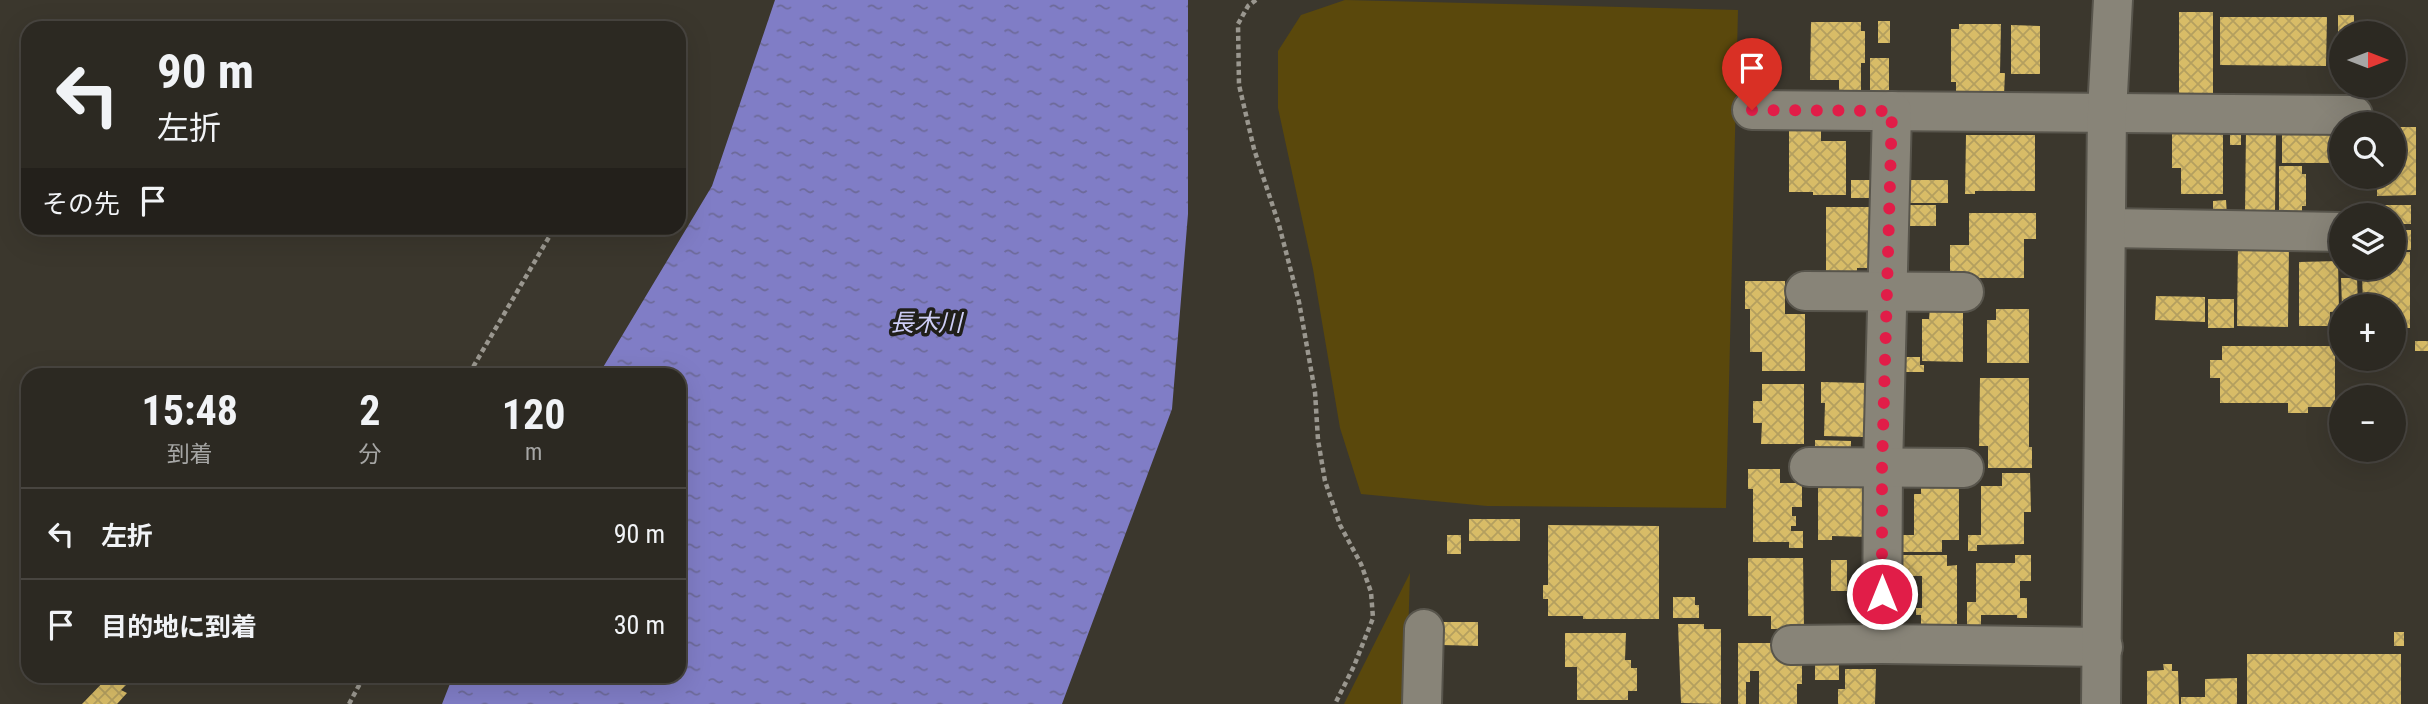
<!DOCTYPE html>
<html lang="ja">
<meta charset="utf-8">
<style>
body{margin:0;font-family:"Roboto Condensed","Noto Sans JP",sans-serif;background:#38352f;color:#f1f3f6;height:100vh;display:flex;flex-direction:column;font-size:26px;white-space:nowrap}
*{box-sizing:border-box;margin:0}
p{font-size:23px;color:#a6a6a5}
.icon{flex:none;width:38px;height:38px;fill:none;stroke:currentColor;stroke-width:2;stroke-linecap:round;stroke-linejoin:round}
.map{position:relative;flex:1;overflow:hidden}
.drawer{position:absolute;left:21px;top:368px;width:665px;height:315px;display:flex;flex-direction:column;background:#2c2922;border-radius:21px;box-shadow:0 7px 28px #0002,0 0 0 2px #484540}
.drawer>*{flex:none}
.top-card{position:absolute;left:21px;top:21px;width:665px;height:214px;border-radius:21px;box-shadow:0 7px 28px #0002,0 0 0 2px #484540;background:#2c2922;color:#f1f3f6;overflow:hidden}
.needle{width:46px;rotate:90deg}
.controls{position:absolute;left:2329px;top:21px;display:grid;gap:14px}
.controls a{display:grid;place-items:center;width:77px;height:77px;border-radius:50%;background:#2c2922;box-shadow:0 7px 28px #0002,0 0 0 2px #484540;font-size:35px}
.pin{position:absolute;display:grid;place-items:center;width:60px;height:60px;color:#fff;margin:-72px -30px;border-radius:50% 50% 50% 0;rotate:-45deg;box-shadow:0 0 7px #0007}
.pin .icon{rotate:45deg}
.me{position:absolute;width:77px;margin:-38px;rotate:0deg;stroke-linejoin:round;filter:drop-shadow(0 0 5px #0008)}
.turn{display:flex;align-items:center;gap:24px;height:147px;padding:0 21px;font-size:32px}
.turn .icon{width:91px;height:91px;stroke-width:2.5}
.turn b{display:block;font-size:49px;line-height:60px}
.then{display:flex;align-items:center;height:66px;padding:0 21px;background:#0003;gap:14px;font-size:26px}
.eta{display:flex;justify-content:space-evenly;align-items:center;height:119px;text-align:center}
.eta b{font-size:42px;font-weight:700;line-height:49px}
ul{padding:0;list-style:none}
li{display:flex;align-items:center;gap:21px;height:91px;padding:0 21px;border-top:2px solid #484540}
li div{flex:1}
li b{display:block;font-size:26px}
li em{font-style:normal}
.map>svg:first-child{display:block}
.green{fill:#5a480c}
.water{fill:url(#water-ripples)}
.building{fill:url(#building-cross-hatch)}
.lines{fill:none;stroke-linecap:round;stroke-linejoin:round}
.minor-casing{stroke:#58554c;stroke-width:42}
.path{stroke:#9a978f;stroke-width:4.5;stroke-dasharray:5 3.5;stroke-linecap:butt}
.minor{stroke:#888478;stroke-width:38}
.route{stroke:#e11d48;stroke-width:12;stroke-dasharray:0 21.6}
.labels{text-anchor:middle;stroke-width:7;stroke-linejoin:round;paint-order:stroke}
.water-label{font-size:24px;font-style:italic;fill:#cecef6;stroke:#201f1a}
</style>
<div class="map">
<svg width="2428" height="704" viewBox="0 0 2428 704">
<defs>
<pattern id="water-ripples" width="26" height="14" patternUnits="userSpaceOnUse" patternTransform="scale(1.75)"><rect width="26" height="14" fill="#807dc6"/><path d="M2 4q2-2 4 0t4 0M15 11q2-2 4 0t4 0" fill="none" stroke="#6d6a99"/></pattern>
<pattern id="building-cross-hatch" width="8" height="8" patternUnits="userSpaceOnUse" patternTransform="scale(1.75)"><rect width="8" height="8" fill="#d8bc67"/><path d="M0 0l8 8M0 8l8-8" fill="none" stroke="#b49f5f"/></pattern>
</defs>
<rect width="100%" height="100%" fill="#3b372d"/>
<g class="green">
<polygon points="1345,0 1738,10 1726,508 1487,506 1361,494 1340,428 1313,269 1278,108 1278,51 1301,15"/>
<polygon points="1410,573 1406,704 1344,704"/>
</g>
<polygon class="water" points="775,0 1188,0 1188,214 1172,409 1062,704 442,704 453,676 679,676 679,374 599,374 712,186"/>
<g class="building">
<rect x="2179" y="12" width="34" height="86"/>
<polygon points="2338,15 2354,15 2354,33 2342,33 2342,53 2338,53"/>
<polygon points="2220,17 2327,17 2326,66 2220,65"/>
<rect x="1878" y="21" width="12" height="22"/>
<polygon points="1811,22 1861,22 1861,31 1865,31 1865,63 1861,63 1861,93 1839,93 1839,80 1810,80"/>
<polygon points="1959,24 2001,24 2000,73 2005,73 2004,95 1956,95 1956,82 1951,82 1951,29 1959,29"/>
<polygon points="2011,25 2040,26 2040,74 2011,74"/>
<rect x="1870" y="58" width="19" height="35"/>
<polygon points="2394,127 2416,127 2416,195 2377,196 2377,186 2362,186 2362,177 2394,177"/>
<polygon points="2172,129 2223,129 2223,194 2181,194 2181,168 2172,168"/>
<rect x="2230" y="129" width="11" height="16"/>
<polygon points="2246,130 2276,130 2275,211 2245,211"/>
<polygon points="2282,130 2332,131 2331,163 2282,163"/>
<polygon points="1789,131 1821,131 1821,141 1846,141 1846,195 1813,195 1813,192 1789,192"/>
<polygon points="1966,135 2035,135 2035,191 1975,191 1975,194 1965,194"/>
<polygon points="2279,166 2302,166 2302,174 2306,174 2306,206 2302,206 2302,213 2279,213"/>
<rect x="1851" y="180" width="23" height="18"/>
<polygon points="1906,180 1948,180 1948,203 1907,203"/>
<polygon points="2226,200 2227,216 2213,216 2213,201"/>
<rect x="1903" y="205" width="33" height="21"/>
<polygon points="2370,205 2411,205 2411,224 2394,224 2394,215 2370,215"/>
<polygon points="1826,207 1869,207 1868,268 1857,268 1857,272 1826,272"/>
<polygon points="1969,213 2036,213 2036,239 2024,239 2024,278 1950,278 1950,245 1969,245"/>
<rect x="2394" y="230" width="17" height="20"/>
<polygon points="2238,244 2289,244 2288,327 2237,326"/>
<polygon points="2394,252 2410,252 2410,328 2394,328 2394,306 2363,306 2362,274 2371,274 2371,268 2394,268"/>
<polygon points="2338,261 2339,311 2330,312 2330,326 2299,326 2299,262"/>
<polygon points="2341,278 2357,278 2358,306 2342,306"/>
<polygon points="1745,281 1785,281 1785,314 1805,314 1805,371 1762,371 1762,352 1750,352 1750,309 1745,309"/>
<polygon points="2156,296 2205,297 2205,322 2155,320"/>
<rect x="2208" y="299" width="26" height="29"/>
<polygon points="1930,308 1963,308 1963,362 1922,361 1922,319 1929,319"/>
<polygon points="1996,309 2029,309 2029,363 1987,363 1987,320 1996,320"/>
<rect x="2415" y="341" width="13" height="10"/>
<polygon points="2222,346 2335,346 2335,407 2308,407 2308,413 2288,413 2288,403 2220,403 2220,378 2210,378 2210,360 2222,360"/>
<polygon points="1904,357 1920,357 1920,365 1924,365 1924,372 1904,372"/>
<polygon points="1980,378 2029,378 2029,447 2032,447 2032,468 1988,468 1988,446 1979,446"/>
<polygon points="1821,382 1867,383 1866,437 1824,436 1825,403 1821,403"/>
<polygon points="1762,384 1804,384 1804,444 1761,444 1762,423 1753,423 1753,401 1762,401"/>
<polygon points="1815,440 1851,441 1851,455 1815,455"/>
<polygon points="1748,469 1780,469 1780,483 1802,483 1802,507 1792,507 1792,516 1796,516 1796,526 1791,526 1791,531 1803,531 1803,548 1789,548 1789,542 1753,542 1753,489 1748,489"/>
<polygon points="2002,473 2030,473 2031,512 2024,512 2024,544 1977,545 1977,551 1968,551 1968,535 1981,535 1981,486 2002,486"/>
<polygon points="1818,483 1861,484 1865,488 1869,537 1832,536 1832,540 1818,540"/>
<polygon points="1921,483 1935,483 1935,487 1959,487 1959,540 1942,540 1942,552 1901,552 1901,535 1914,535 1914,494 1921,494"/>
<rect x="1469" y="519" width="51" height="22"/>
<polygon points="1548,525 1659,526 1659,619 1583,619 1583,616 1548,616 1548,599 1543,599 1543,585 1548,585"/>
<rect x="1447" y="535" width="14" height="19"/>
<polygon points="1899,555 1947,555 1947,566 1957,565 1957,631 1921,631 1921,615 1916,615 1916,608 1922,608 1922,576 1899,576"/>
<polygon points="2015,555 2031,555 2031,581 2020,581 2020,598 2027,598 2027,618 2017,618 2017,615 1981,615 1981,632 1967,632 1967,602 1976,602 1976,563 2015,563"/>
<polygon points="1748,558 1803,558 1804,629 1771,629 1771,616 1748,616"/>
<rect x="1831" y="560" width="16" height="31"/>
<polygon points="1673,597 1695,597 1695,605 1699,605 1699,618 1673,618"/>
<polygon points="1442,622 1478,622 1478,646 1442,645"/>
<polygon points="1678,624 1704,624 1704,629 1721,629 1721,704 1681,703"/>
<rect x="2394" y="632" width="10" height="14"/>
<polygon points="1565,633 1626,633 1625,660 1631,660 1631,668 1637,668 1637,691 1628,691 1628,700 1577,700 1577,667 1565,667"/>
<polygon points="1738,643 1780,643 1802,659 1802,684 1797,684 1797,704 1759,704 1759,671 1750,671 1750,682 1746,682 1746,704 1738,704"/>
<rect x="2247" y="654" width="154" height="50"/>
<rect x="1815" y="660" width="24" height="20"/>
<polygon points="2163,664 2172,664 2172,671 2178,671 2179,704 2147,704 2147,671 2164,670"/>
<polygon points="1845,669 1876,669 1875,704 1838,704 1838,689 1845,689"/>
<polygon points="109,676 135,676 121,690 127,693 117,704 82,704"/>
<polygon points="2237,678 2237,704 2181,704 2181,697 2205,697 2205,679"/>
</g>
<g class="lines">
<g class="minor-casing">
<g id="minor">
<polyline points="1752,110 2353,115"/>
<polyline points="1892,111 1883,468 1882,644 2103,647"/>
<polyline points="2107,228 2342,232"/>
<polyline points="1805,291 1964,292"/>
<polyline points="1809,467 1964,468"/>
<polyline points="1791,645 1882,644"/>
<polyline points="1422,704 1424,629"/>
<polyline points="2101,704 2107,112 2113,0"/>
</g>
</g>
<g class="path">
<polyline points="1256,0 1248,6 1238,24 1239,85 1254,149 1279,225 1299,302 1315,392 1318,440 1325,481 1340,525 1361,564 1371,592 1373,618 1354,666 1335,704"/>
<polyline points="469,374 552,232"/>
<polyline points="349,704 364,676"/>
</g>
<use href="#minor" class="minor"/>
</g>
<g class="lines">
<polyline class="route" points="1752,110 1892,111 1882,468 1882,594"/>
</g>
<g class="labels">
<g class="water-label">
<text x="926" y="331">長木川</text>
</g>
</g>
</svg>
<div class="controls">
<a><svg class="needle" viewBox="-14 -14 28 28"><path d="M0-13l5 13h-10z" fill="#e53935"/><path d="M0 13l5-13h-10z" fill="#a6a6a5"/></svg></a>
<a><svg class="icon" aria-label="search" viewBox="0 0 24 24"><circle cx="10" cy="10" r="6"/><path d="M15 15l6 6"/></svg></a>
<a><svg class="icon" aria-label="layers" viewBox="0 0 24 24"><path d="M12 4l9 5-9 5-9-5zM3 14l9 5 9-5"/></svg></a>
<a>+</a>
<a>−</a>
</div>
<div class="pin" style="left:1752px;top:110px;background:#d93025"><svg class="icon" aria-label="arrive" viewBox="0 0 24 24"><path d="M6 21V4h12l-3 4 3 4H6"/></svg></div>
<svg class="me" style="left:1882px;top:594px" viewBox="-20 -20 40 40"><circle r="17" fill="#e11d48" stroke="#fff" stroke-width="3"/><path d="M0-11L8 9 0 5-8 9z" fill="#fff"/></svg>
<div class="top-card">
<div class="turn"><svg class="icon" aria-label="left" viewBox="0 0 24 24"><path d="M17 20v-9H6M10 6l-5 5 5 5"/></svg><div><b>90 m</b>左折</div></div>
<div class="then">その先<svg class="icon" aria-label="arrive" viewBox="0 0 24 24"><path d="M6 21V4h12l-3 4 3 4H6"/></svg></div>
</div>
<section class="drawer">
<div class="eta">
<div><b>15:48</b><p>到着</p></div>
<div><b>2</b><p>分</p></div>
<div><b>120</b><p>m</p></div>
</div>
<ul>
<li><svg class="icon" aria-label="left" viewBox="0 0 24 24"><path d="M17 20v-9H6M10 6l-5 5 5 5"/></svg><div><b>左折</b></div><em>90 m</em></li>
<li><svg class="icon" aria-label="arrive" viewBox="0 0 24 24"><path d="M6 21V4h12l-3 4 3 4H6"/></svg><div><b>目的地に到着</b></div><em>30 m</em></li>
</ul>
</section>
</div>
